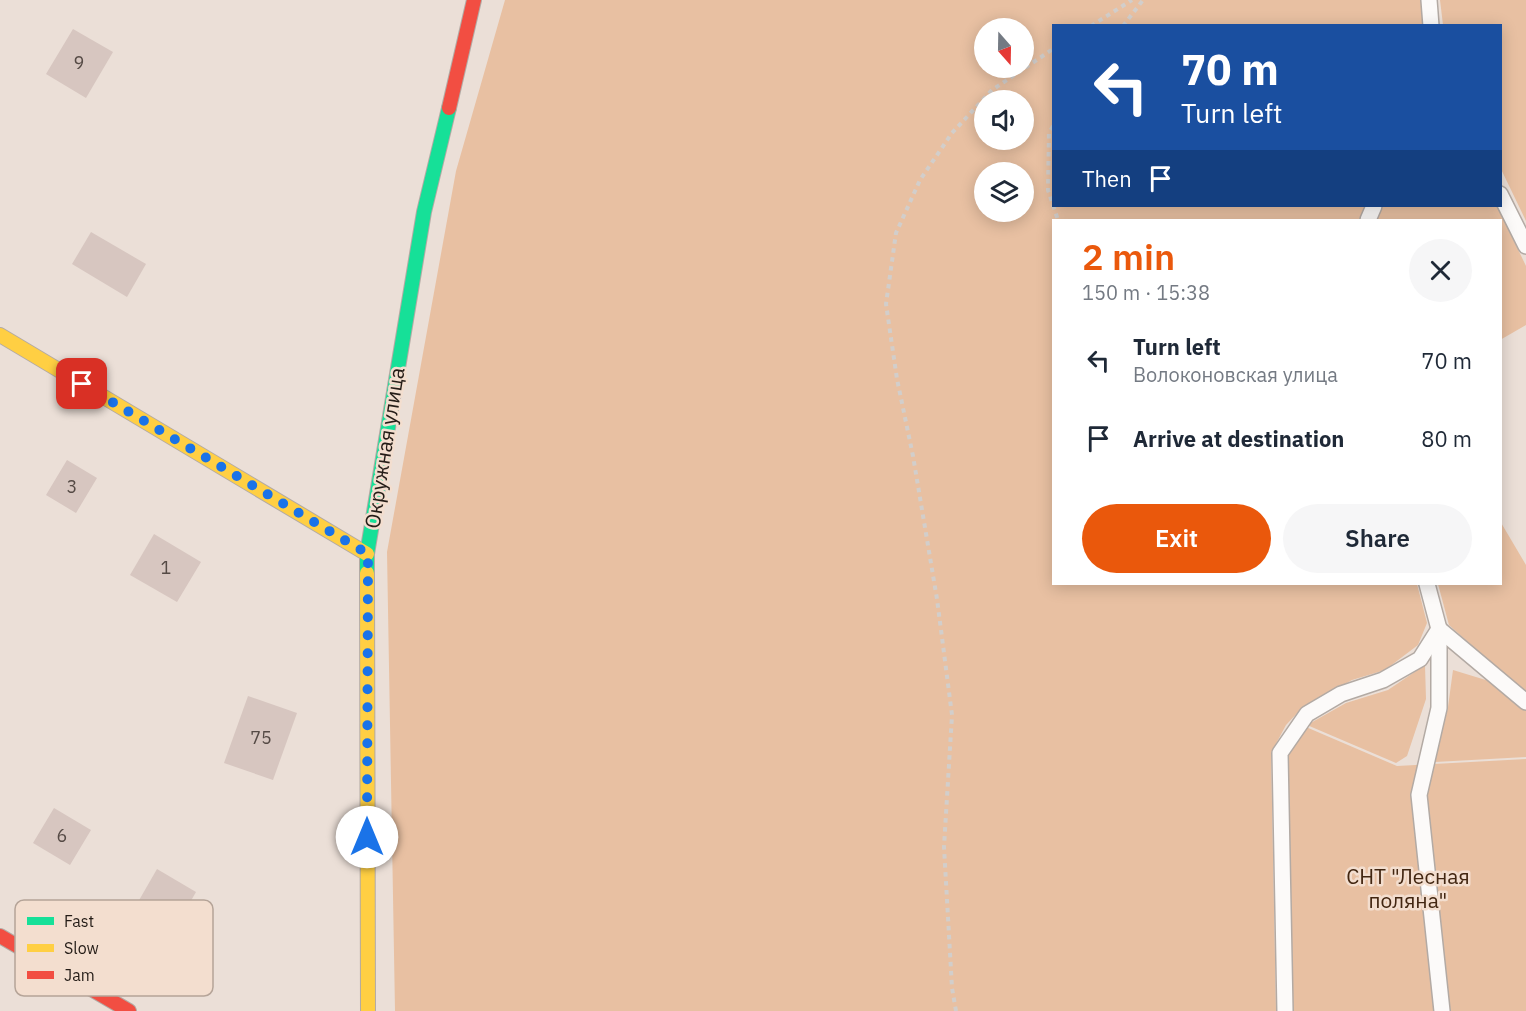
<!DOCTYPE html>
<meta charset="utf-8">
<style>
body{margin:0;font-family:"IBM Plex Sans",sans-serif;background:#f6f6f7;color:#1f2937;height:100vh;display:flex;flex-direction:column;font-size:22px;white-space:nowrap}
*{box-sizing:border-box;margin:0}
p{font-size:20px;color:#747a83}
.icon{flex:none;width:33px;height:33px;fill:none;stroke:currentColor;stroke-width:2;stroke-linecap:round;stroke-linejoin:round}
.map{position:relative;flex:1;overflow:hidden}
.side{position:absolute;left:1052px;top:219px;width:450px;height:366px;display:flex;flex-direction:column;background:#fff;border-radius:0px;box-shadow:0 3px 15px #0003}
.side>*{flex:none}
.top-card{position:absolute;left:1052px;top:24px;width:450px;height:183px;border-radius:0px;box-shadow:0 3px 15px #0003;background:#1a4fa0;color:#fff;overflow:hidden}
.needle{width:39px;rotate:160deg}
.buttons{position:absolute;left:974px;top:18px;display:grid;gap:12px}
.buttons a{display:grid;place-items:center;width:60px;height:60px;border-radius:50%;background:#fff;box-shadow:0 3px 15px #0003;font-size:30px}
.pin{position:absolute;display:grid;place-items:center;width:51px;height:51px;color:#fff;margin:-26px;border-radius:12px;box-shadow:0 3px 9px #0006}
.me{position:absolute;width:66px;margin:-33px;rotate:0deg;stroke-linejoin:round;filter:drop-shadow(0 0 4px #0008)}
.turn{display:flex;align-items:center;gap:21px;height:126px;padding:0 30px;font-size:27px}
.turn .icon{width:78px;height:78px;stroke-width:2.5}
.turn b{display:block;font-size:42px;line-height:51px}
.then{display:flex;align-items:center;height:57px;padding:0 30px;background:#0003;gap:12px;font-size:22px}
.round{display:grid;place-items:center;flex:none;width:63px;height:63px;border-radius:32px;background:#f6f6f7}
.summary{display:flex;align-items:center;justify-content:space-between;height:102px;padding:0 30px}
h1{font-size:36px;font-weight:600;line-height:45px;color:#ea580c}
.cta{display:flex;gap:12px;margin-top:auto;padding:12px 30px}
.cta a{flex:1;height:69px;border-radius:36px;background:#ea580c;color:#fff;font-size:24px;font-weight:600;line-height:69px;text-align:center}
.cta a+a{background:#f6f6f7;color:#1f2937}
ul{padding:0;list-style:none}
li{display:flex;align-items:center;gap:18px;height:78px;padding:0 30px}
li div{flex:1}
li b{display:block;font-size:22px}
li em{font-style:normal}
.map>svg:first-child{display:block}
.green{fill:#e8c0a2;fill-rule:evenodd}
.building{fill:#d7c6c0}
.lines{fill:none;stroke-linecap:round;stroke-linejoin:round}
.lane-casing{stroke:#b3aaa4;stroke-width:18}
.fast-casing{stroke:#b3aaa4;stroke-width:16}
.slow-casing{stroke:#b3aaa4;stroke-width:16}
.jam-casing{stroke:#b3aaa4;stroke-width:16}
.path{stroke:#d2cecb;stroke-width:4;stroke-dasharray:4.5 4.5;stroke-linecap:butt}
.lane{stroke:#fcfaf9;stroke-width:15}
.fast{stroke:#16e098;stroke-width:14}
.slow{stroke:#ffcf43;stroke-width:14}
.jam{stroke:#f24e42;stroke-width:14}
.route{stroke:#1a73e8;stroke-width:10;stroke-dasharray:0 18}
.labels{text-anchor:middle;stroke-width:5;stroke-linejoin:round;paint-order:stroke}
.number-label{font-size:18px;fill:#554a45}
.street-label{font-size:21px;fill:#241c17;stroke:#f3decf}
.park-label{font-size:21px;fill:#422611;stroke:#f3decf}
.key{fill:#f3decf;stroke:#b5a498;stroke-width:1.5}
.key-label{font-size:16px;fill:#241c17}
</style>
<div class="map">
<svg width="1526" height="1011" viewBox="0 0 1526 1011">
<rect width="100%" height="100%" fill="#ebdfd7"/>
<g class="green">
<path d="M505,0H1421L1423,25L1053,26V206H1366L1361,220H1053V584H1417L1427,623L1418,645L1385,670L1352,680L1302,708L1286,725L1271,753L1276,1011H395L387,552L456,171ZM984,28H1023V68H984ZM984,100H1023V140H984ZM984,172H1023V212H984Z"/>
<polygon points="1440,0 1526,0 1526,221 1500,167 1500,26 1443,25"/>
<polygon points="1382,206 1497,206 1526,266 1526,325 1500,340 1500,220 1376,220"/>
<polygon points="1500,521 1526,565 1526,694 1449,625 1438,584 1500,584"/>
<polygon points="1425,665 1426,699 1407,756 1396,763 1307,725 1346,703 1388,690"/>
<polygon points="1453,670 1489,681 1526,710 1526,757 1435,762 1448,707"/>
<polygon points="1306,727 1397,766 1526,759 1526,1011 1293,1011 1286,758"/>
</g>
<g class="building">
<polygon points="73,29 113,52 86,98 46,74"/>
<polygon points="91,232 146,264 127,297 72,264"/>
<polygon points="67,460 97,478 76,513 46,495"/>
<polygon points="154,534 201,562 177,602 130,575"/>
<polygon points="248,696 297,713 273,780 224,763"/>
<polygon points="54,808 91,830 70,865 33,843"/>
<polygon points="157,869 196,892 173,932 134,909"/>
</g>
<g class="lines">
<g class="lane-casing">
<g id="lane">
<polyline points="1429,0 1431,26"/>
<polyline points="1500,194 1526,246"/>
<polyline points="1368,220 1374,206"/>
<polyline points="1427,584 1439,629 1439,708 1419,795 1442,1011"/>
<polyline points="1439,629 1526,702"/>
<polyline points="1285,1011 1280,753 1307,714 1341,694 1383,680 1420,659 1439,629"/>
</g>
</g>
<g class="fast-casing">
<polyline id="fast" points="367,573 367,554 424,212 449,108"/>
</g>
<g class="slow-casing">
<g id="slow">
<polyline points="0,335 367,554"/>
<polyline points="367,573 368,1011"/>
</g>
</g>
<g class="jam-casing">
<g id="jam">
<polyline points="449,108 474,0"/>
<polyline points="0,936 129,1011"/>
</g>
</g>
<g class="path">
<polyline points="1091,26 1132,0"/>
<polyline points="1123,26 1143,0"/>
<polyline points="1053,126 1049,133 1048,190 1058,220"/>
<polyline points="956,1011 952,988 944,847 952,715 937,599 913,456 897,379 886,304 896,233 920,180 952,133 992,90 1053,49"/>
</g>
<use href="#lane" class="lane"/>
<use href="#fast" class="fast"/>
<use href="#slow" class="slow"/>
<use href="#jam" class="jam"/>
</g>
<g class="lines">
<polyline class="route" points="82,384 368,554 367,837"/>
</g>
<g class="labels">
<g class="number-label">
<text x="79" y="69">9</text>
<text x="72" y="493">3</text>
<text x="166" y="574">1</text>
<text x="261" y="744">75</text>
<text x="62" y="842">6</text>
</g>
<g class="street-label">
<text transform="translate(385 448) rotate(-81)" y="7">Окружная улица</text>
</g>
<g class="park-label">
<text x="1408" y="884">СНТ "Лесная<tspan x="1408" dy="24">поляна"</tspan></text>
</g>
</g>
<rect x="15" y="900" width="198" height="96" rx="9" class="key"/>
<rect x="27" y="917" width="27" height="8" fill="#16e098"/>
<rect x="27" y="944" width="27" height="8" fill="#ffcf43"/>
<rect x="27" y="971" width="27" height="8" fill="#f24e42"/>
<g class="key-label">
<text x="64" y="927">Fast</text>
<text x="64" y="954">Slow</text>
<text x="64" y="981">Jam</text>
</g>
</svg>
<div class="buttons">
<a><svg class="needle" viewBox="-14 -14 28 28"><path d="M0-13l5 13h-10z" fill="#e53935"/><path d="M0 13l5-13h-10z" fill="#747a83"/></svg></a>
<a><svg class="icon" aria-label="sound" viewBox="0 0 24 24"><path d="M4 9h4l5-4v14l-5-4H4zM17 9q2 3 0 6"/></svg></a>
<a><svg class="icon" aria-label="layers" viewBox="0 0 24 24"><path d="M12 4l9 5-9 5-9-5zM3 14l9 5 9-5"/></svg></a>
</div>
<div class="pin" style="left:82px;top:384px;background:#d93025"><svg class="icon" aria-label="arrive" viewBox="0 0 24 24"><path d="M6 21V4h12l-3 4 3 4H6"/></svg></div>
<svg class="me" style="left:367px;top:837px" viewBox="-20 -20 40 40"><circle r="19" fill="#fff"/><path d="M0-13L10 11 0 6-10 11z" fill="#1a73e8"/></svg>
<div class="top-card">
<div class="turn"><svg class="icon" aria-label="left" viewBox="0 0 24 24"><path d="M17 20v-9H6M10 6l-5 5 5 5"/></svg><div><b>70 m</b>Turn left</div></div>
<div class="then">Then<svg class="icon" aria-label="arrive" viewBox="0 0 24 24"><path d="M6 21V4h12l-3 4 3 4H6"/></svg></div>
</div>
<section class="side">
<div class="summary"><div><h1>2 min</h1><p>150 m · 15:38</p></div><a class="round"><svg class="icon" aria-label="close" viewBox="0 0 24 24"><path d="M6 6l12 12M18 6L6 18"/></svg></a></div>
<ul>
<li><svg class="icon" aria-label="left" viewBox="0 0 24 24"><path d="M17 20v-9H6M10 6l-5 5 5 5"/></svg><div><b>Turn left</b><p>Волоконовская улица</p></div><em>70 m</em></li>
<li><svg class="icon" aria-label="arrive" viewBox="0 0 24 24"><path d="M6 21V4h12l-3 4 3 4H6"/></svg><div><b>Arrive at destination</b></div><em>80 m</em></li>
</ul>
<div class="cta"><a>Exit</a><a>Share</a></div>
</section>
</div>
